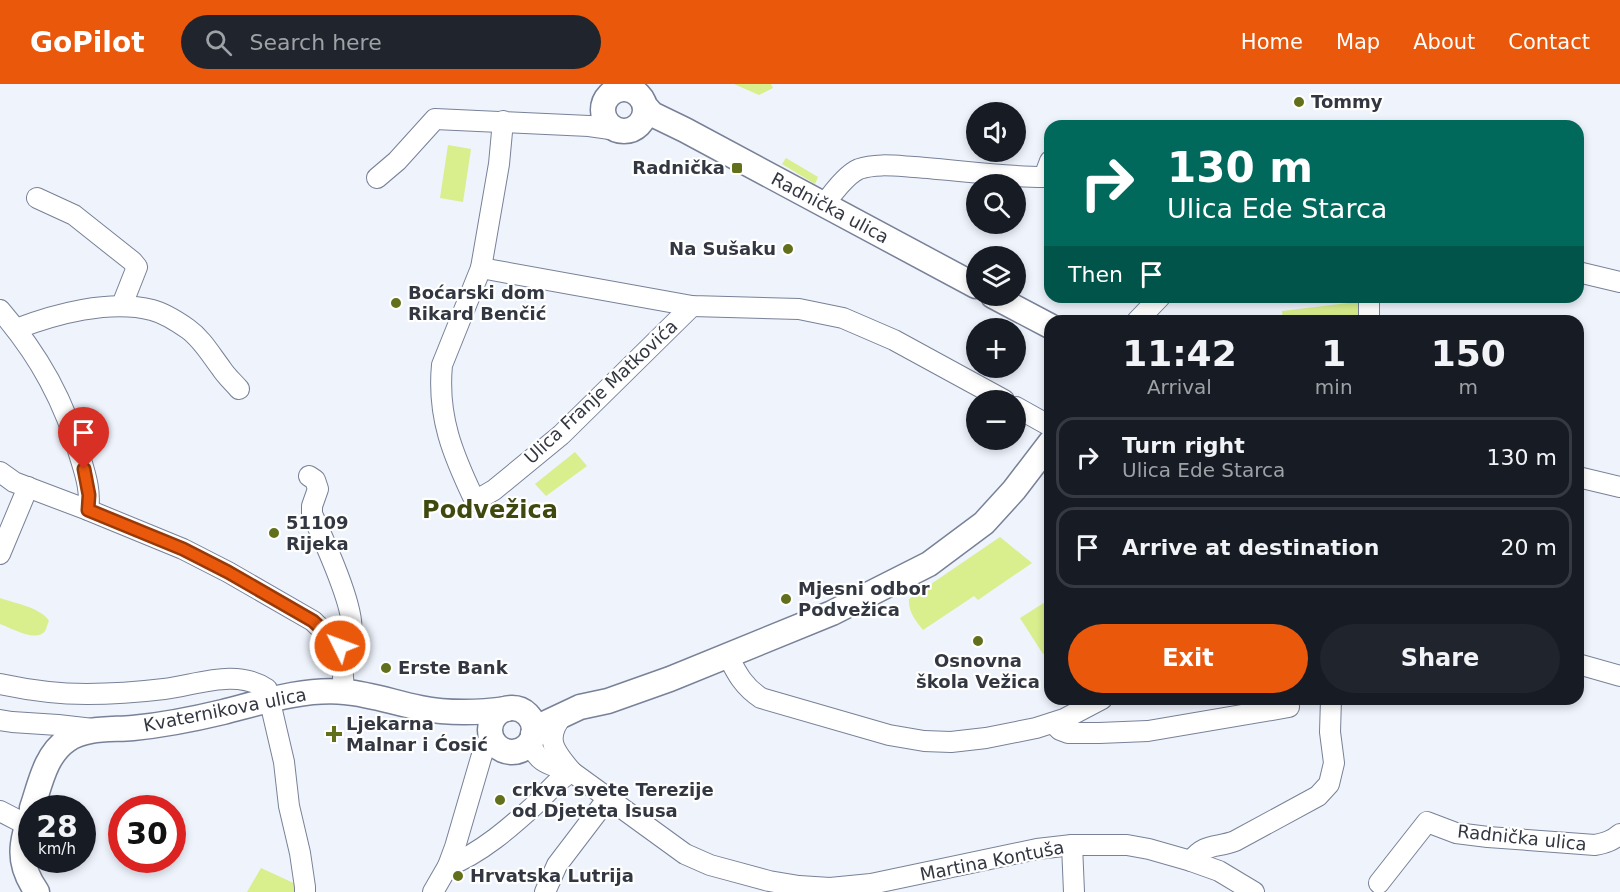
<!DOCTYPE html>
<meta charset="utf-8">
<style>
body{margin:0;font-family:"DejaVu Sans",sans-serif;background:#20242c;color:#f1f3f6;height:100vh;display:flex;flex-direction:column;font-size:22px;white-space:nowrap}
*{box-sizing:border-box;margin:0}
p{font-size:20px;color:#9ea1a6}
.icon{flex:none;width:33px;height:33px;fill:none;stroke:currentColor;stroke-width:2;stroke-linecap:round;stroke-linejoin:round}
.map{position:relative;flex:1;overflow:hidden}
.side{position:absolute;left:1044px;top:231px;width:540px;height:390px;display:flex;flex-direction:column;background:#171b24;border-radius:18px;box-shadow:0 3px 9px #0003}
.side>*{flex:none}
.top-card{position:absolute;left:1044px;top:36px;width:540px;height:183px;border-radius:18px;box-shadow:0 3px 9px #0003;background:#00695c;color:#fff;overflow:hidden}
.controls{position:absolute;left:966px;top:18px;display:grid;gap:12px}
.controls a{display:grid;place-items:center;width:60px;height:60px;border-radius:50%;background:#171b24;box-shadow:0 3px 9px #0003;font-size:30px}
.speed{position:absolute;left:18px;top:711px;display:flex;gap:12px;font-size:30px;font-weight:700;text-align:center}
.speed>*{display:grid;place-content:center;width:78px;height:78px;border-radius:50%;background:#171b24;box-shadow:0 3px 9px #0003;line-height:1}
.speed small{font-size:15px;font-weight:400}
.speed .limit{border:9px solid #d22;background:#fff;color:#111}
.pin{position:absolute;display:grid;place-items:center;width:51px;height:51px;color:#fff;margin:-62px -26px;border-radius:50% 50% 50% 0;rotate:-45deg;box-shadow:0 0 6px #0007}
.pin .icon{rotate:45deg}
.me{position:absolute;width:66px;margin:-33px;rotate:312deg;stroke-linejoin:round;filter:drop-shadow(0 0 4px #0008)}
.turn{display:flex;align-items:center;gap:21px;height:126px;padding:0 24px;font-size:27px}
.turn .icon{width:78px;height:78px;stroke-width:2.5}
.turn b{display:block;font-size:42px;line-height:51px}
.then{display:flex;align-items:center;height:57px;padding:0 24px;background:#0003;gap:12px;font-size:22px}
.eta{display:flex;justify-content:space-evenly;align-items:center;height:102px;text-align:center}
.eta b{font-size:36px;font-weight:800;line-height:42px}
.button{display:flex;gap:12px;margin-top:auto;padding:12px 24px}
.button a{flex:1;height:69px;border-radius:36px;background:#ea580c;color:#fff;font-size:24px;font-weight:800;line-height:69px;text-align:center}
.button a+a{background:#20242c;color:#f1f3f6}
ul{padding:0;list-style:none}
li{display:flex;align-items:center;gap:18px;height:81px;margin:0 12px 9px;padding:0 12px;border:3px solid #363941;border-radius:18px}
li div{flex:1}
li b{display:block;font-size:22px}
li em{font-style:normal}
header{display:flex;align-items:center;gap:36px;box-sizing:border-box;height:84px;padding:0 30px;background:#ea580c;color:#fff}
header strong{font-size:28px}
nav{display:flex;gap:33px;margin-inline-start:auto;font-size:21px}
.search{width:420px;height:54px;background:#20242c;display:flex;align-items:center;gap:15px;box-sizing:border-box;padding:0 21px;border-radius:33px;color:#9ea1a6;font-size:22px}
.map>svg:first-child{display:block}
.green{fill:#d9ee8c}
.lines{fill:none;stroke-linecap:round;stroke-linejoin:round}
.minor-casing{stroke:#788197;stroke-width:22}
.major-casing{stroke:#788197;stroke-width:27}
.minor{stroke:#fff;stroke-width:20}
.major{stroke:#fff;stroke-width:24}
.route-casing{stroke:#983908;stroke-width:15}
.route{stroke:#ea580c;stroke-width:10}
.poi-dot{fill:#62701c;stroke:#fff;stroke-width:2}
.labels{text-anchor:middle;stroke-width:4.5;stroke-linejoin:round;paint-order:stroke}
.poi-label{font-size:18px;font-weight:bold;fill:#333741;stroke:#fff;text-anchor:start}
.street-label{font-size:18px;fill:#333741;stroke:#fff}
.district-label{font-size:24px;font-weight:bold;fill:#3f490f;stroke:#fff}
</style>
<header>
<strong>GoPilot</strong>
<div class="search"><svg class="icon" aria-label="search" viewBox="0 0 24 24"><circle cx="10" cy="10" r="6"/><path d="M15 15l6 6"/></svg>Search here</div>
<nav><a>Home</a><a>Map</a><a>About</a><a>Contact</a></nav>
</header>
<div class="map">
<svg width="1620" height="808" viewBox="0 0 1620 808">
<rect width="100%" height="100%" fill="#eef3fc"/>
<g class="green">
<polygon points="734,0 771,0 773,4 759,11"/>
<polygon points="448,61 471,65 463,118 440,114"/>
<polygon points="786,74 818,93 815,100 782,80"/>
<polygon points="1365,217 1364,237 1283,237 1282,227"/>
<polygon points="575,368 587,382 546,412 535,400"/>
<path d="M1000,453L1032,479L978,516L974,512L923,546C916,537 908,528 909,515Z"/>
<path d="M0,514C14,519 42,524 49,537C47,540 47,544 45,547C37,559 11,544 0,540Z"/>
<polygon points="1050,515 1050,565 1043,570 1020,534"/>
<polygon points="261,784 300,802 298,808 247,808"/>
</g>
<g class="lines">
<g class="minor-casing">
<g id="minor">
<path d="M503,37L499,80L481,184L442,281C437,333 453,371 475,417L494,406L561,351L692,222"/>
<polyline points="377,94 397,77 435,35 589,42 617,46"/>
<polyline points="37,114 74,131 132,177 137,183 122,221"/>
<path d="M824,121C831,111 847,90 859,85C876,79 897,82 914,83C958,86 1000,93 1044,93L1050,77"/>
<polyline points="481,184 692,222 799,225 843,234 894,256 1004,316"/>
<polyline points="1578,188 1620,198"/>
<polyline points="1369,213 1369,237"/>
<path d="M0,226C39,271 65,318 81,376C86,392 91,409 88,426"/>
<polyline points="1137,237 1160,213"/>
<path d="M16,245C55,230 110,215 152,226C164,229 178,238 188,245C202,255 211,271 221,284C226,292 233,298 239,305"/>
<polyline points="1016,323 1050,342"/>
<polyline points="0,388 14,398 88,426 183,465 228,488 313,537 341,564 344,607"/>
<path d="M309,392L315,396L318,405L312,422V430C322,452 356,526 351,547C350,554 345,557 340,562"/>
<polyline points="1578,393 1620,403"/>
<polyline points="0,470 28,403"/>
<path d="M728,572C737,590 744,603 761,614L889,651L924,657L951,658L986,654L1036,644L1064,635L1102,615"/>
<polyline points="1578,580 1620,592"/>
<path d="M0,600C28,606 58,610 87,610C112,610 139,608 164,605C197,601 236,584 267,605L284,678L289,722L300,769L305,803V808"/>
<path d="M563,631C543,655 555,668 572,688L685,770L710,781L769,797L799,802L830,804L871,800L1037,765L1072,761H1127L1149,765L1191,777L1219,787L1254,808"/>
<polyline points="0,636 12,638 58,641 93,645"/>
<polyline points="1053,639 1060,646 1068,649 1099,649 1148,647 1289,623"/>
<path d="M530,657C537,681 552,681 572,688"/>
<polyline points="0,727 27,741"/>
<polyline points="1072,761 1074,808"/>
<path d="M1191,777C1204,759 1217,764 1235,757L1318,712L1329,700L1334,679L1330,648L1331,615"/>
<path d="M448,782C480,770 512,742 537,719C548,708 558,695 572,688"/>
<path d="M1379,799L1427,738L1456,749L1488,753L1595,761C1605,759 1612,757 1620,750"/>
<polyline points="433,808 448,782 455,763 481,674 486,660"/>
<polyline points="545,808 557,781 608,714"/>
</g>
</g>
<g class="major-casing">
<g id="major">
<circle cx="624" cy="26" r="21"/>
<polyline points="645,22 652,30 685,46 976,202"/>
<polyline points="993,212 1050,242"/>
<circle cx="512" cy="646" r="22"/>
<polyline points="533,650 546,639 580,623 608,617 670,595 832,529 929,480 984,439 1014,406 1050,359"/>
<path d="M32,724C40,701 45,671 67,656C86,643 111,646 133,644C164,641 194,635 223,628C262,618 304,604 345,608C370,610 395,619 420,624C450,630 478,629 507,625"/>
<path d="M32,727C21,759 16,778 37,808"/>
</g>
</g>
<use href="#minor" class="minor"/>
<use href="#major" class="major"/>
</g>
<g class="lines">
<g class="route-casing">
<polyline id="route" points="84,385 89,411 88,426 183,465 228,488 313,537 340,562"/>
</g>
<use href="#route" class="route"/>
</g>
<g class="poi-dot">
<circle cx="1299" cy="18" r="6"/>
<rect x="731" y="78" width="12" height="12" rx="3"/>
<circle cx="788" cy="165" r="6"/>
<circle cx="396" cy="219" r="6"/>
<circle cx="274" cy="449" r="6"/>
<circle cx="786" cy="515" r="6"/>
<circle cx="978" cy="557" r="6"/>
<circle cx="386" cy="584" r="6"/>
<path d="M331 641h6v6h6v6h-6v6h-6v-6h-6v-6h6z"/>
<circle cx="500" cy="716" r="6"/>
<circle cx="458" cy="792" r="6"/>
</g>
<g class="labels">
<g class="poi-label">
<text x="1311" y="24">Tommy</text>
<text x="725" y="90" text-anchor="end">Radnička</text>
<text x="776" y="171" text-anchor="end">Na Sušaku</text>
<text x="408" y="215">Boćarski dom<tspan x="408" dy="21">Rikard Benčić</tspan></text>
<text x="286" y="445">51109<tspan x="286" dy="21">Rijeka</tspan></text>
<text x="798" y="511">Mjesni odbor<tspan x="798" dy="21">Podvežica</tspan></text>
<text x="978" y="583" text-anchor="middle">Osnovna<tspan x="978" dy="21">škola Vežica</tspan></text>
<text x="398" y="590">Erste Bank</text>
<text x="346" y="646">Ljekarna<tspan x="346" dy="21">Malnar i Ćosić</tspan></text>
<text x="512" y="712">crkva svete Terezije<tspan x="512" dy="21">od Djeteta Isusa</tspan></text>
<text x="470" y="798">Hrvatska Lutrija</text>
</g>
<g class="street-label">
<text transform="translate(830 124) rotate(28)" y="6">Radnička ulica</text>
<text transform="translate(601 308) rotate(-43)" y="6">Ulica Franje Matkovića</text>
<text transform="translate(225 626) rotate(-11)" y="6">Kvaternikova ulica</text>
<text transform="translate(1522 754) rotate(6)" y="6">Radnička ulica</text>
<text transform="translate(992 777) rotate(-11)" y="6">Martina Kontuša</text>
</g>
<g class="district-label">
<text x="490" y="434">Podvežica</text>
</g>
</g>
</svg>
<div class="controls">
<a><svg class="icon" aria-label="sound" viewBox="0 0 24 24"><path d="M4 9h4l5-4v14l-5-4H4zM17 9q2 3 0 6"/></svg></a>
<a><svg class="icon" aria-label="search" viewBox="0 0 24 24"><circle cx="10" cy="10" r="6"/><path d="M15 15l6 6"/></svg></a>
<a><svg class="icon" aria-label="layers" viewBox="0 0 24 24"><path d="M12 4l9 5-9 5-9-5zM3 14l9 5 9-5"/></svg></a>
<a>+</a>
<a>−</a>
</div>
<div class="speed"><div>28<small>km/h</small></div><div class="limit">30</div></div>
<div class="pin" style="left:84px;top:385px;background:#d93025"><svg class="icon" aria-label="arrive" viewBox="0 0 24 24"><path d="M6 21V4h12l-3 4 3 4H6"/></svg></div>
<svg class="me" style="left:340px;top:562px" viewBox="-20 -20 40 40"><circle r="17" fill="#ea580c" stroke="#fff" stroke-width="3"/><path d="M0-11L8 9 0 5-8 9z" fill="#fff"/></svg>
<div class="top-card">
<div class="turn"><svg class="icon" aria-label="right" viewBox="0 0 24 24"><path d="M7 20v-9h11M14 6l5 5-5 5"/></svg><div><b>130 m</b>Ulica Ede Starca</div></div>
<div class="then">Then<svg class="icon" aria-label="arrive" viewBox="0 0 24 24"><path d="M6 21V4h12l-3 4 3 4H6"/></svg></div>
</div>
<section class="side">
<div class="eta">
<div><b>11:42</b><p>Arrival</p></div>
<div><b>1</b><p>min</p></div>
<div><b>150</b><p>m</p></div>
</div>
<ul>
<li><svg class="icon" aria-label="right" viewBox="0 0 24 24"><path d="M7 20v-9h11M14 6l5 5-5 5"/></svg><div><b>Turn right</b><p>Ulica Ede Starca</p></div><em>130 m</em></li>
<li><svg class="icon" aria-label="arrive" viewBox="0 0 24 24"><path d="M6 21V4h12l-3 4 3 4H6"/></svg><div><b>Arrive at destination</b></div><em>20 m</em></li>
</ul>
<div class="button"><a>Exit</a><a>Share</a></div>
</section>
</div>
